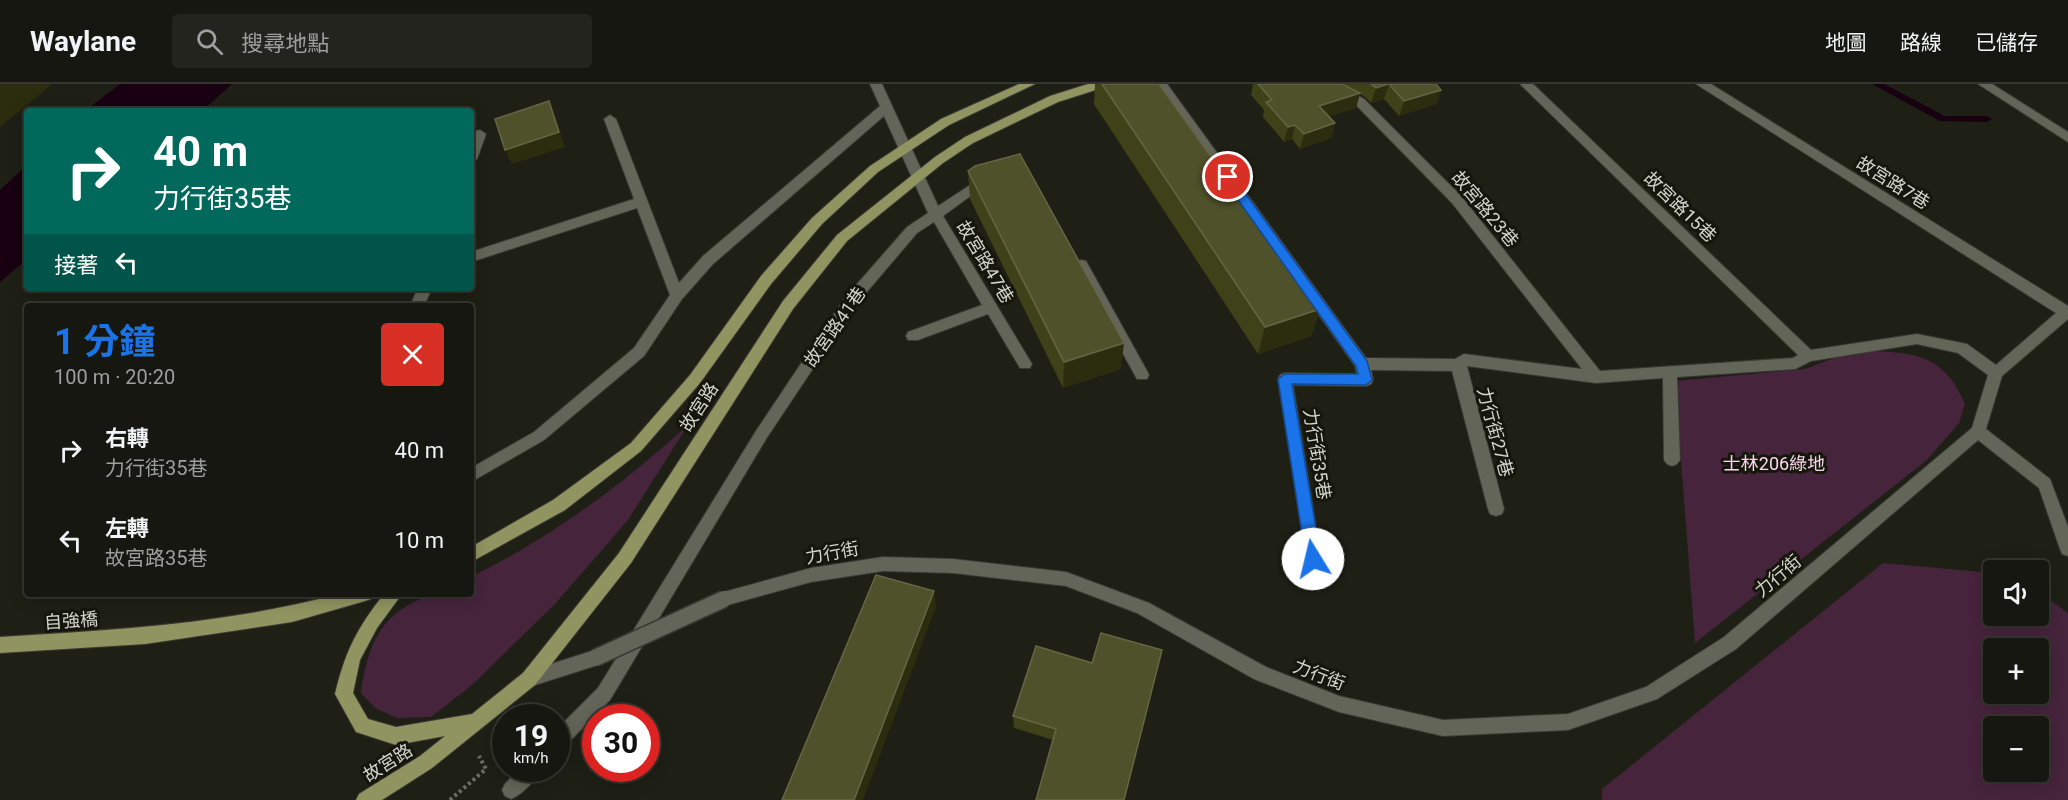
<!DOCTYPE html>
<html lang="zh-TW">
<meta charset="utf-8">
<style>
body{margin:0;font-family:Roboto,"Noto Sans TC",sans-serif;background:#23241e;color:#f1f3f6;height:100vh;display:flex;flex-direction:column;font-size:22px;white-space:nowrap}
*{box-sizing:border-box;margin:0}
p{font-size:20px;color:#9e9f9f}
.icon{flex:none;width:33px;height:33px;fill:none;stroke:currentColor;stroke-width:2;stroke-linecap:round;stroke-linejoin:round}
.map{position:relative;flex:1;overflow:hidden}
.panel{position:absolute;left:24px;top:219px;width:450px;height:294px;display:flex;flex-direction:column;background:#161710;border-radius:6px;box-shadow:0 3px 15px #0003,0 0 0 2px #353630}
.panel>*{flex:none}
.guide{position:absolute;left:24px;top:24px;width:450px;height:183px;border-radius:6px;box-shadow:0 3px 15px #0003,0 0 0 2px #353630;background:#00695c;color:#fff;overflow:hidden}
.buttons{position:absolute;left:1983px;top:476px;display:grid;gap:12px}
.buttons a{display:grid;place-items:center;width:66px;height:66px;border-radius:6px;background:#161710;box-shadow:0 3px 15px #0003,0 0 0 2px #353630;font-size:30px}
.speed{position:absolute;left:492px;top:620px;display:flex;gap:12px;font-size:30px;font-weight:700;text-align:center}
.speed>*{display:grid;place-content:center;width:78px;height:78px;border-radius:50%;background:#161710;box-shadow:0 3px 15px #0003,0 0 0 2px #353630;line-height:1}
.speed small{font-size:15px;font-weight:400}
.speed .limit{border:9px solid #d22;background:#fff;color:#111}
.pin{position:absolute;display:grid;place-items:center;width:51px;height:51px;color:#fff;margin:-26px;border:3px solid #fff;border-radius:50%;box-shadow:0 2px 6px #0007}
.me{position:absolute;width:66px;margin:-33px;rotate:351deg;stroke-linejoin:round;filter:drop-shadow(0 0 4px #0008)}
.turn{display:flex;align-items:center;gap:21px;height:126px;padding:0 30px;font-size:27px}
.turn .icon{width:78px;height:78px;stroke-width:2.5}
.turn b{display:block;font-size:42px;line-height:51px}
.then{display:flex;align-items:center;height:57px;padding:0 30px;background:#0003;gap:12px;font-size:22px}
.round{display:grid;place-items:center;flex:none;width:63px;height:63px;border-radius:6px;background:#23241e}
.summary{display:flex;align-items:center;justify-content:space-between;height:102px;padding:0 30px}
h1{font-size:36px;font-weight:700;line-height:45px;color:#1a73e8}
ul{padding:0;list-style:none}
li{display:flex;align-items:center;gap:18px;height:90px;padding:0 30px}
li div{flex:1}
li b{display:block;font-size:22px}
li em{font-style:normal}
header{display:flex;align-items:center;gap:36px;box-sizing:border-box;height:84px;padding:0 30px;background:#161710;border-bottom:2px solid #353630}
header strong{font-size:28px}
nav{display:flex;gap:33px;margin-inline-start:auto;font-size:21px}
.search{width:420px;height:54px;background:#23241e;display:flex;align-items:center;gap:15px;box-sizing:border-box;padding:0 21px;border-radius:6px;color:#9e9f9f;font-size:22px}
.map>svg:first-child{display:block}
.green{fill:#46243c;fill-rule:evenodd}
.water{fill:#180011}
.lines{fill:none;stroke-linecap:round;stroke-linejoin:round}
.stream{fill:#180011;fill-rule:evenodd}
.minor-casing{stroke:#393a34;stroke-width:2}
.major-casing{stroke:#393a34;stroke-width:2}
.path{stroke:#6b6c63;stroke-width:4;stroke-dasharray:3 3;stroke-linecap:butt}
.minor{fill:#646559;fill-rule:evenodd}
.major{fill:#909460;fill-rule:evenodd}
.minor-bridge-casing{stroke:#393a34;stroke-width:19;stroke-linecap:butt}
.minor-bridge{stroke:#646559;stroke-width:16}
.wall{fill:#3f4118}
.shaded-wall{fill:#2b2d0e}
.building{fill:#4f512b;stroke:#646645;stroke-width:1.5}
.route{fill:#1a73e8;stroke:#114b97;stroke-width:1.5}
.labels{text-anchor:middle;stroke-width:6;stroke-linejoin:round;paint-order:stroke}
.street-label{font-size:18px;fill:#d4d5ce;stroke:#15160c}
.park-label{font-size:18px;fill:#fcd6ee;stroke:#15160c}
</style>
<header>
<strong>Waylane</strong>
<div class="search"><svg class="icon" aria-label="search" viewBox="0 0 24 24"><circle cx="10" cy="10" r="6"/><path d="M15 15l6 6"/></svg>搜尋地點</div>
<nav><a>地圖</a><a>路線</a><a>已儲存</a></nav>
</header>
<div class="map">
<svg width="2068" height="716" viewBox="0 0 2068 716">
<rect width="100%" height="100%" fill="#1e1f15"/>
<g class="green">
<path d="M1875,267C1921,269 1946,275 1965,320L1959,339L1927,376L1695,559L1675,297L1805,285L1839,272Z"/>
<path d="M688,341L628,436L555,520L472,601L431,633L397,634L375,624L361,609C367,561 382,525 433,511C445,508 459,510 471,510V493C552,453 622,401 688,341Z"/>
<path d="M1883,479L1993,489L1994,531H2038L2039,508L2068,529V716H1602V705ZM1994,564H2038V609H1994ZM1994,642H2038V687H1994Z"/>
</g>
<g class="water">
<polygon points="120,0 232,0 202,27 85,27"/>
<polygon points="27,81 27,175 0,198 0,106"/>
</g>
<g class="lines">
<polygon class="stream" points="1872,0 1884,0 1945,32 1987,32 1992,35 1987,38 1940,37"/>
<g class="minor-casing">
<g id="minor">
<polygon points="870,0 882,0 938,122 981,94 989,94 991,97 943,132 1032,280 1030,284 1020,284 988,230 918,256 908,256 906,252 908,248 982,221 934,138 917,149 854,223 766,355 610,616 562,665 556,667 556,646 598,604 756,347 844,215 907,143 928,129 884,32 713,180 682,215 644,272 544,356 471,398 471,384 534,348 634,264 670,211 637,124 471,178 471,168 634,115 604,35 610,31 616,35 679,199 703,172 880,22"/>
<polygon points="1155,0 1167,0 1366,274 1455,275 1464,270 1582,285 1452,119 1356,21 1329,8 1323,0 1335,0 1364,15 1462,113 1600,287 1793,274 1798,271 1520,0 1533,0 1811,266 1917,250 1967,260 1996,281 2056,229 1696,0 1711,0 2068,222 2068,235 2002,292 1986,345 2050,395 2068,443 2068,472 2062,470 2060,465 2039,404 1978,356 1736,565 1657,615 1568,646 1443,652 1339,628 1254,595 1137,529 1066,502 953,489 883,487 811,498 724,522 718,520 716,515 718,510 724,508 811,484 883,473 953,475 1066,488 1149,519 1266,583 1339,612 1443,636 1568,630 1646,603 1724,553 1972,344 1988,291 1958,269 1917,260 1811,277 1795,285 1677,293 1680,376 1677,380 1672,382 1667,380 1664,376 1663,294 1596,299 1467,282 1504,425 1502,430 1496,432 1490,430 1488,425 1452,287 1371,286 1373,296 1371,300 1366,302 1293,301 1321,475 1319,480 1313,482 1307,480 1278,295 1280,291 1285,289 1357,290 1355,282"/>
<polygon points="1978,0 1992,0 2068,48 2068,58"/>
<polygon points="480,46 486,50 477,75 471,79 471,58 476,47"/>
<polygon points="1081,176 1086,177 1147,287 1149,291 1147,295 1137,295 1074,181"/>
<polygon points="418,204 432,204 424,222 410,222"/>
<polygon points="595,566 601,568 603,574 601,580 529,603 523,601 520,595 523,589 529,587"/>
<path d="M520,684H541C536,696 523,710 511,715L505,712L502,706L505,700Z"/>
</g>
</g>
<g class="major-casing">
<g id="major">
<polygon points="1019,0 1035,0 949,41 878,88 822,140 771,200 700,299 641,367 565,426 471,478 471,463 553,416 631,359 690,291 761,192 812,134 870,82 941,35"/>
<path d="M1088,0H1107L1105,3L1058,18L973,59L943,79L847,157L793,225L631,479L535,601L432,684L382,716H356L359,710L420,672L445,652L396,661L356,648L335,610C345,568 357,544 384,510H402L377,544L360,576L353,609L368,635L396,643L472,630L523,589L619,469L783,217L837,151L935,73L965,53L1050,12Z"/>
<path d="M338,510H373L371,515L365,517L292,538L145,560L0,569V553C113,546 228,540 338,510Z"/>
</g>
</g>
<polyline class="path" points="450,716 486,685 479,672"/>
<use href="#minor" class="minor"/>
<use href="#major" class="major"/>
<g class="minor-bridge-casing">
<polyline id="minor-bridge" points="595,574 724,515"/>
</g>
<use href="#minor-bridge" class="minor-bridge"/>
</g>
<g class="wall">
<polygon points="1095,0 1159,0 1320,225 1311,252 1258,270 1094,20"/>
<polygon points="1253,0 1436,0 1441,6 1436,20 1399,32 1384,15 1371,19 1365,13 1360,10 1356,24 1329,32 1335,39 1331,54 1300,65 1292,55 1284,58 1263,33 1264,26 1251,11"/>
<polygon points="968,87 1121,285 1063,304 970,115"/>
<polygon points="1162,566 1053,656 1014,644 1013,632 1092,579"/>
</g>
<g class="shaded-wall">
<polygon points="0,0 52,0 0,43"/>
<polygon points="1389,0 1384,15 1371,19 1376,4"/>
<polygon points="1441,6 1436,20 1399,32 1404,17"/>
<polygon points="1360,9 1356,24 1315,37 1319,22"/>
<polygon points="549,17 555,32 565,63 512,80 505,66"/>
<polygon points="1335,39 1331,54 1300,65 1304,50"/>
<polygon points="1295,41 1292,55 1284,58 1288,43"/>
<polygon points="1320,225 1311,252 1258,270 1265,243"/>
<polygon points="1124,259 1121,285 1063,304 1064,278"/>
<polygon points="934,507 936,523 863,716 854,716"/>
</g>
<g class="building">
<polygon points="1102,0 1159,0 1320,225 1265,243"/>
<polygon points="1258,0 1342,0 1360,9 1319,22 1335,39 1304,50 1295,41 1288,43 1266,18 1272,16"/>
<polygon points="1371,0 1388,0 1376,4"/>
<polygon points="1389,0 1436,0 1441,6 1404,17"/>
<polygon points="549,17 559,48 505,66 495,35"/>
<polygon points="1020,70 1124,259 1064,278 968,87 975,82"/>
<polygon points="876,491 934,507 854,716 782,716"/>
<polygon points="1101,549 1162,566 1124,716 1036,716 1056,645 1013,632 1036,562 1092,579"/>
</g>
<polygon class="route" points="1228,89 1232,91 1367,277 1372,296 1366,301 1292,300 1321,475 1318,480 1313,482 1308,480 1306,475 1278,295 1285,290 1358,290 1356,282 1224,96 1223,93"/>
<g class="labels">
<g class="street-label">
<text transform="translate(1893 99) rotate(32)" y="6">故宮路7巷</text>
<text transform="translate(1680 123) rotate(44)" y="6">故宮路15巷</text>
<text transform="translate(1485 125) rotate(50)" y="6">故宮路23巷</text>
<text transform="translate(985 178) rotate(59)" y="6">故宮路47巷</text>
<text transform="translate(835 243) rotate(-55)" y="6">故宮路41巷</text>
<text transform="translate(699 323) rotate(-57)" y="6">故宮路</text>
<text transform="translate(1495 348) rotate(75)" y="6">力行街27巷</text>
<text transform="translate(1317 370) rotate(81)" y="6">力行街35巷</text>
<text transform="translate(832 469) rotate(-10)" y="6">力行街</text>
<text transform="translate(1778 492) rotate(-40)" y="6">力行街</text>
<text transform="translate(71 537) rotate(-4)" y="6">自強橋</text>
<text transform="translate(1319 591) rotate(21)" y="6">力行街</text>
<text transform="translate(388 679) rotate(-32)" y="6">故宮路</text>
</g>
<g class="park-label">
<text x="1774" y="386">士林206綠地</text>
</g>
</g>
</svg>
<div class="buttons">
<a><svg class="icon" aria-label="sound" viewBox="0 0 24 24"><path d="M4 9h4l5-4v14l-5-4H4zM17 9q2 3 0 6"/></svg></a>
<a>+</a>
<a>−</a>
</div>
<div class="speed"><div>19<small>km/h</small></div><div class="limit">30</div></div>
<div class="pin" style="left:1228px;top:93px;background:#d93025"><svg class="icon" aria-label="arrive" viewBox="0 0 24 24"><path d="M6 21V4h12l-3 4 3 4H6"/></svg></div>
<svg class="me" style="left:1313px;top:475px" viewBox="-20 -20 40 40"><circle r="19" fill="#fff"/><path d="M0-13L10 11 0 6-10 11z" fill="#1a73e8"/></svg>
<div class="guide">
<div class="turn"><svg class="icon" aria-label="right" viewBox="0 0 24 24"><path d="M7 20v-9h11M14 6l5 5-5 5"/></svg><div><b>40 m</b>力行街35巷</div></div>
<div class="then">接著<svg class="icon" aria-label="left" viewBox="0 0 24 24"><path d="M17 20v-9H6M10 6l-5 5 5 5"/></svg></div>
</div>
<section class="panel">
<div class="summary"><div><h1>1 分鐘</h1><p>100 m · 20:20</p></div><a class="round" style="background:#d93025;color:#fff"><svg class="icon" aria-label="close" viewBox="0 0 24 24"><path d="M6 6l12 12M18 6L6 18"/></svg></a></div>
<ul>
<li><svg class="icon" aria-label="right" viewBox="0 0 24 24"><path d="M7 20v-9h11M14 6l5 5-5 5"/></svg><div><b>右轉</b><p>力行街35巷</p></div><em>40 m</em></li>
<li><svg class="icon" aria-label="left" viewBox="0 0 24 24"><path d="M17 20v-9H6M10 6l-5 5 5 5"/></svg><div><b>左轉</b><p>故宮路35巷</p></div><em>10 m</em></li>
</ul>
</section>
</div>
